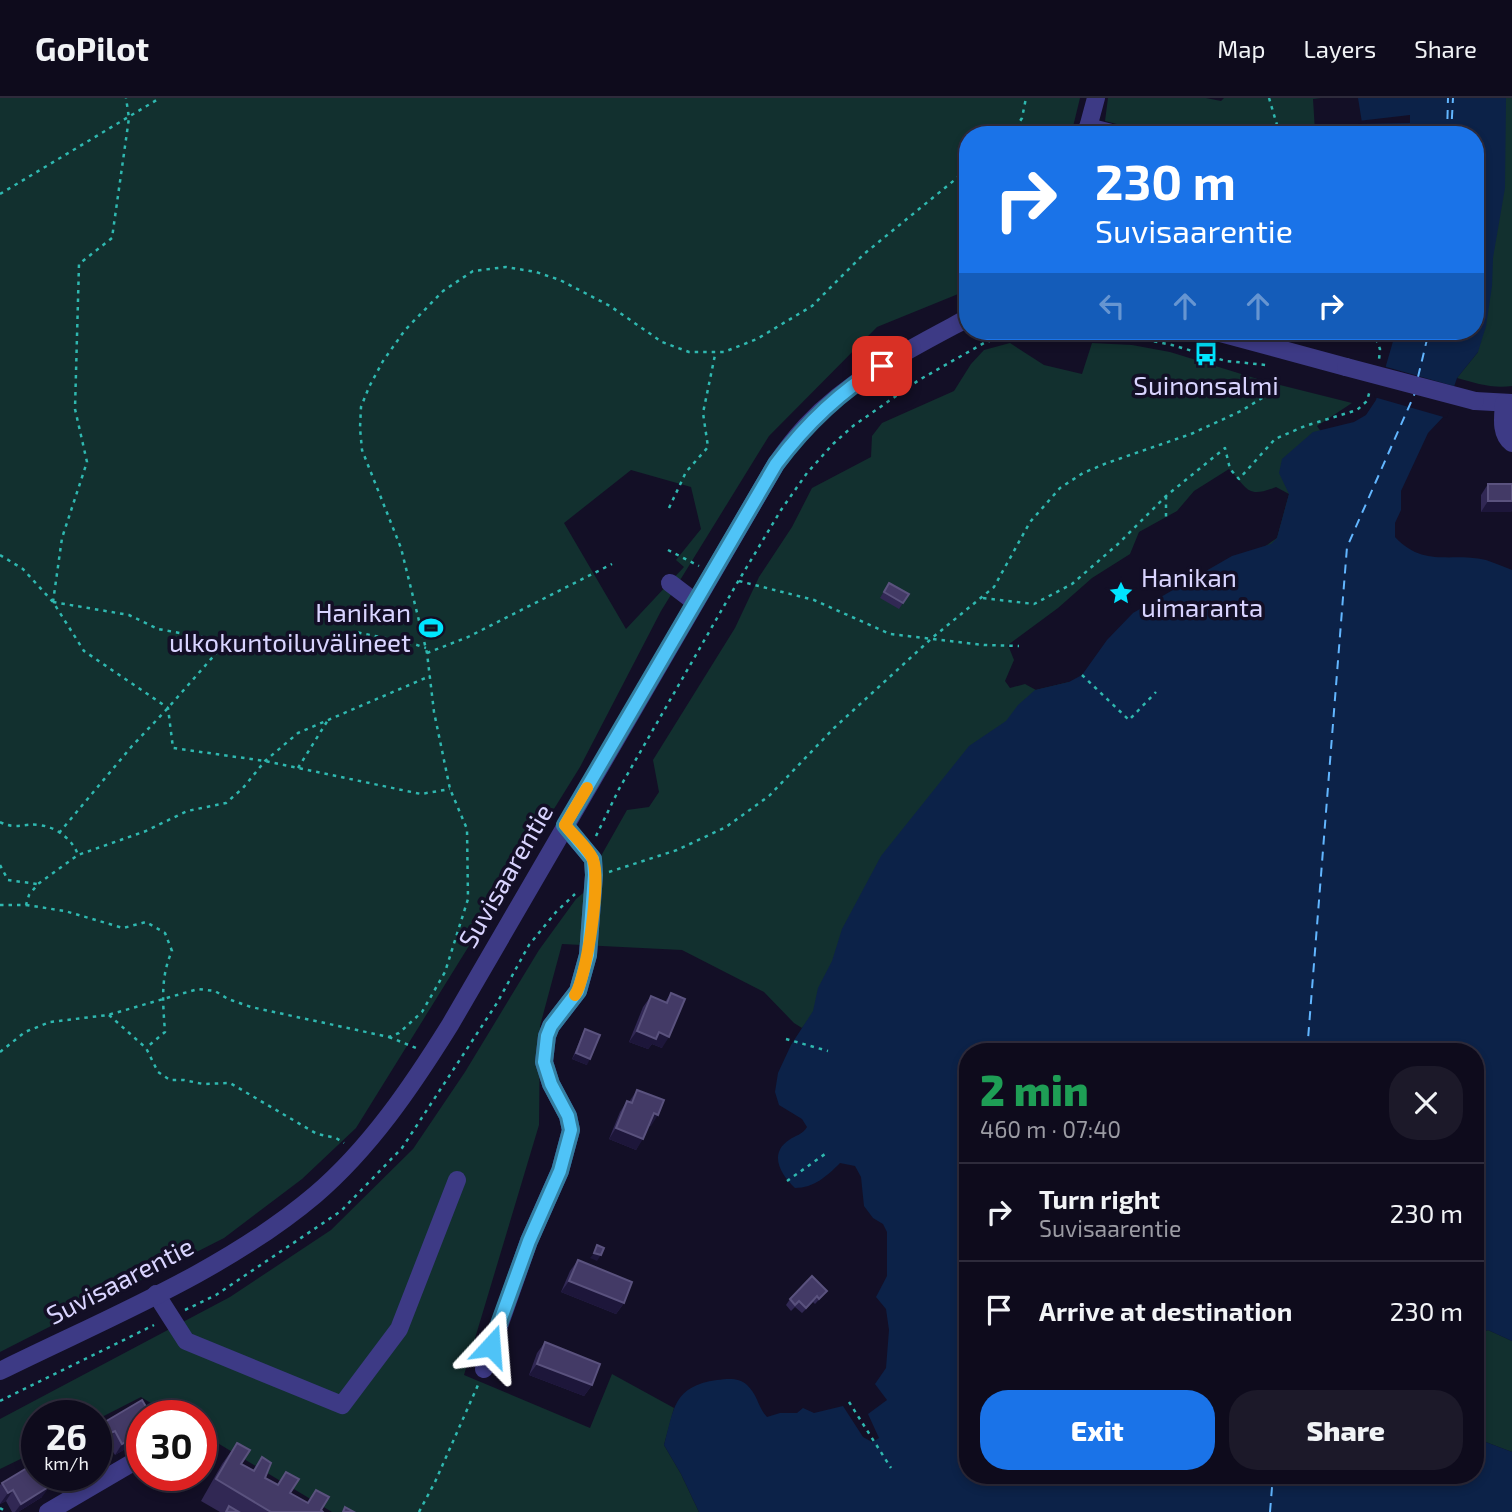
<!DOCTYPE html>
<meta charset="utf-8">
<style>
body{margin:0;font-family:"Exo 2",sans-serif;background:#1c1929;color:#f1f3f6;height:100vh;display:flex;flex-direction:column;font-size:26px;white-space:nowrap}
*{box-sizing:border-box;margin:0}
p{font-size:23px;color:#9b9ba3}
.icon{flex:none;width:38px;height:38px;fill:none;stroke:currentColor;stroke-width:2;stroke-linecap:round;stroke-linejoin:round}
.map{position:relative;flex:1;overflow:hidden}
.panel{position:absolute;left:959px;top:945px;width:525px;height:441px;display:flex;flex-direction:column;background:#0e0b1c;border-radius:28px;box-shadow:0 4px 10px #0003,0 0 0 2px #2e2b3b}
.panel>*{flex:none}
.guide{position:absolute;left:959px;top:28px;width:525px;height:214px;border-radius:28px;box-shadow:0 4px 10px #0003,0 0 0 2px #2e2b3b;background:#1a73e8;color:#fff;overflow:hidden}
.speed{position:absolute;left:21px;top:1302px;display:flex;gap:14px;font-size:35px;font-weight:700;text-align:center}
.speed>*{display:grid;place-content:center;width:91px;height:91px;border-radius:50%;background:#0e0b1c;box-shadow:0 4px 10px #0003,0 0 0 2px #2e2b3b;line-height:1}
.speed small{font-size:18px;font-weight:400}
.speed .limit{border:10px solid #d22;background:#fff;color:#111}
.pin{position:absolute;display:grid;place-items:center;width:60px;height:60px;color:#fff;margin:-30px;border-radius:14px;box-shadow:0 4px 10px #0006}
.me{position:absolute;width:77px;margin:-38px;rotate:19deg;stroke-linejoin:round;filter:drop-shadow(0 0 5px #0008)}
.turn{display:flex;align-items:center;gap:24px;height:147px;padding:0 21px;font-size:32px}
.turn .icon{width:91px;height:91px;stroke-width:2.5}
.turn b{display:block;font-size:49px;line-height:60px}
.lanes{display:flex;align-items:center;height:66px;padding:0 21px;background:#0003;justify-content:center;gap:35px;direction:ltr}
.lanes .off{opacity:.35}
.round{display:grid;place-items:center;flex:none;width:74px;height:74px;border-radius:28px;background:#1c1929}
.headline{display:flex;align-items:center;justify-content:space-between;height:119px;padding:0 21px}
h1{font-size:42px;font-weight:800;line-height:52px;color:#1e9e55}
.action{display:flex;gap:14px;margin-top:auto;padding:14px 21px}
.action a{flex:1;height:80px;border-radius:28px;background:#1a73e8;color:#fff;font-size:28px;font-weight:800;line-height:80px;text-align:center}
.action a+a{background:#1c1929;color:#f1f3f6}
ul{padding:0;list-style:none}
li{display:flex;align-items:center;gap:21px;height:98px;padding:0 21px;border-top:2px solid #2e2b3b}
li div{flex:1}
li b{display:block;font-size:26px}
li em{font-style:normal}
header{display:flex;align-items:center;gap:42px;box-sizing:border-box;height:98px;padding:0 35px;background:#0e0b1c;border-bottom:2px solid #2e2b3b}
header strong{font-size:33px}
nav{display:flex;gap:38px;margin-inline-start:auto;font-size:24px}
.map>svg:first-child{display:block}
.green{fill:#12302f;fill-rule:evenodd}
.water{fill:#0c2248}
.pier{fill:#130f26}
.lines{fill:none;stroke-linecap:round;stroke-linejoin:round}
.ferry{stroke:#62b6ff;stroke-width:2;stroke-dasharray:9 7;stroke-linecap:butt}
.path{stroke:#2fb8b0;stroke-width:2.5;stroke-dasharray:3.5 5;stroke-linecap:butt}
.minor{stroke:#3d3a85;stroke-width:18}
.minor-bridge{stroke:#3d3a85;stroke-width:18}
.wall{fill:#312854}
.shaded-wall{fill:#1d163a}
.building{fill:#433a66;stroke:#5a527e;stroke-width:2}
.route-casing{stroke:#337fa1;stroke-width:18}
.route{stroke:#4fc3f7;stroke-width:12}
.slow{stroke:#f59e0b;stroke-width:12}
.labels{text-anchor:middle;stroke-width:7;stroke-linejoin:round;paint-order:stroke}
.poi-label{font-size:26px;fill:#d9d4ff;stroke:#130f26}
.street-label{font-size:26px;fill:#d9d4ff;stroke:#130f26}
</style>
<header>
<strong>GoPilot</strong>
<nav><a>Map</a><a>Layers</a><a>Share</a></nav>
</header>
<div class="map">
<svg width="1512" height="1414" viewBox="0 0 1512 1414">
<rect width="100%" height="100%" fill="#130f26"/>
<g class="green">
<path d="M0,0H1080L1071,37H968V192L877,229L769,338L661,513L580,669L356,1030L302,1081L224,1140L0,1254ZM631,372L691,389L701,431L676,462L684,469L626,531L564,425Z"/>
<polygon points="1108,0 1206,0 1221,3 1224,0 1321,0 1313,1 1315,33 1298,37 1159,37 1105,23"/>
<path d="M1476,0H1512V288C1493,291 1475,285 1457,280L1478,254Z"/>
<path d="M1010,245L1044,267L1082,276L1092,245L1132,247L1170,254L1264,283L1352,305L1317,328L1324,338L1312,441L1264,449L1277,440L1289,396L1276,389C1246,401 1248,390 1229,371L1194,393L1177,413L1139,434L1130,456L1092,480L1058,510L1008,547L1014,562L1005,583L1010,590L1025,586L1036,592L1069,584L802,930L794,925L764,894L682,852L562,846L540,928L539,1027L464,1277L590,1330L612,1276L674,1310L664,1347L681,1376L699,1414H332L201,1335V1318H172L141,1299L96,1322V1318H37V1353L0,1371V1321L230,1199L331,1132L413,1051L465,974L539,852L576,801L601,780V758L627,712L649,709L659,694L653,662L735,530L759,479L792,429L812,390L871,359L872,338L882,325L954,293L971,266L984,252Z"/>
<polygon points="1488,1232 1512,1243 1512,1354 1475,1340 1475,1237"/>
</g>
<path class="water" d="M1358,0H1506L1505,90L1493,160L1492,188L1486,228L1478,254L1457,280L1444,318L1428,335L1401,393V412L1395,425V439C1424,470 1450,454 1486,462C1495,465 1504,469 1512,472V1243L1488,1232L1475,1237V954H968V1377H1475V1340L1512,1354V1414H699L681,1376L664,1347C674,1311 673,1288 717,1282C728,1281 738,1279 747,1287C758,1297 758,1310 767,1319L780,1315H797L803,1310L814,1315L843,1308L863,1339L872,1344L879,1340L868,1316L887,1302L875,1286L886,1270L889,1232L886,1211L876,1199L887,1178V1134L883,1126L873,1120L864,1108L861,1079L855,1068L840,1065C827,1078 814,1090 795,1090C781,1077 768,1056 789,1042C796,1037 802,1037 807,1029L802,1021L779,1007L775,994L778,975L791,947L813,913L818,890L832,863L842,831L881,758L969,648L1006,623L1018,607L1035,592L1069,584L1082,577L1107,542L1133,515L1232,458L1271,446L1277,440L1289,396L1279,375L1282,361L1313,334L1354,324L1366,317L1376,302L1396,233H1475V37H1364Z"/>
<g class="pier">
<polygon points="1410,17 1410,25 1358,26 1358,23"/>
<polygon points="1383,268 1457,289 1447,320 1374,299"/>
</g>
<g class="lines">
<g class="ferry">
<polyline points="1447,37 1448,0"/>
<polyline points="1451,37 1453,0"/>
<polyline points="1418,279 1429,233"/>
<polyline points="1307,954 1347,449 1415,295"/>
<polyline points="1270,1414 1273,1377"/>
</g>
<g class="path">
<polyline points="1269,0 1280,37"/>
<polyline points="1011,37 1022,20 1026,0"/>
<polyline points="0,96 160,0"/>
<polyline points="1104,233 1172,247 1226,263 1266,267"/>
<polyline points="1146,241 1148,233"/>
<polyline points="1376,241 1380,251 1379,262"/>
<polyline points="1166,398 1166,422"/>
<polyline points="669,410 686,374 708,349 703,315 715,257"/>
<polyline points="668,452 699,468"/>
<polyline points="0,457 23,471 53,504 84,553 168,610 173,650 265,663 421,696 450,691"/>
<polyline points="739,483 814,502 890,536 984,547 1019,548"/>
<polyline points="983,500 1034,506 1072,486 1118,446 1166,398 1225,350 1230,371 1239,381 1275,341 1305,328 1357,312 1367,303 1370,292"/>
<polyline points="53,504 62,440 87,364 75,311 79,166 112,140 129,20 126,0"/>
<polyline points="53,504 129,517 158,531 273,552 312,551 355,534 411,545 426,550"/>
<polyline points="427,555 468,539 612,466"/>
<polyline points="1082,577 1129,622 1156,594"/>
<polyline points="298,670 328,622"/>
<path d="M0,724C16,732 23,725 39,727C57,729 73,742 78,757"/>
<polyline points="59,735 132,648 168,610 225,545"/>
<polyline points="596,738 619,691 736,487 781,412 807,375 833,346 853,328 919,282 984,245 1010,235 1026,233"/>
<polyline points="0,767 8,782 37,786"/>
<polyline points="609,774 677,752 726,729 769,698 834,630 932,540 994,489 1030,424 1060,390 1083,375 1107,365 1191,336 1241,313 1272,294"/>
<polyline points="0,807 26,807 29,797 38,786 78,757 146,733 187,713 226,705 243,690 265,663 298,635 430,578"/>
<path d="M26,807L65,813L123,830L146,824L165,835L172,853C160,879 163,906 165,934L146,950"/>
<polyline points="109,917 146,950 158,974 170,982 184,982 203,986 230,985 317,1036 336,1040 344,1045"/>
<polyline points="389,939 416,950"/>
<polyline points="786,941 828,953"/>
<polyline points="0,954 25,934 50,924 108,917 198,891 215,893 228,901 251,909 389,939 399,935 422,914 445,874 468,801 467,731 450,691 434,614 427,555 401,450 362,352 360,330 361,309 369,289 383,263 405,232 443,193 473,173 506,169 536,174 560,182 610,208 662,244 689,254 724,254 757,241 812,208 864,156 968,71"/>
<polyline points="787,1083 825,1056"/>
<polyline points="185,1212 216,1197 341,1113 402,1050 497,905 529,847 556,814 575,796"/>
<polyline points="0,1303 154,1227"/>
<polyline points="849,1304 891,1370"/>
<polyline points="0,1410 7,1414"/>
<polyline points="419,1414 435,1384 478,1287"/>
</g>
<g class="minor">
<polyline points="1088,29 1119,37"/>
<polyline points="1086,37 1096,0"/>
<polyline points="1213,233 1346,269"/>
<polyline points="1475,303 1512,305"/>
<path d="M1504,305C1503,319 1500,336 1512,345"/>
<polyline points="670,485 695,504"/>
<polyline points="156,1196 186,1243 342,1307 399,1231 457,1082"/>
<polyline points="484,1271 529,1143 560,1073 571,1032 568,1018 551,986 544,964 547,938 551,928 578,893 588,857 594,777 593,761 565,728"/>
<path d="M0,1273C105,1221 225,1173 315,1097C370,1050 412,988 450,927L776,366C785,353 795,340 806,328C851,280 910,251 968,220"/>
<polyline points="48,1414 142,1359"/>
</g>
<polyline class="minor-bridge" points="1346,269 1475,303"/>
</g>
<g class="wall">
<polygon points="1488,386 1512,386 1512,412 1511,414 1481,414 1481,397"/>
<polygon points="889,485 909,496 899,511 880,500"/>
<polygon points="671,895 662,950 652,946 648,951 629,944 643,909 651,898 665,904"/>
<polygon points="585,931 587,967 572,961 582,937"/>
<polygon points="637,992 651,1028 649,1027 636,1052 609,1041 620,1014 627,1003 629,1004"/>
<polygon points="578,1162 624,1205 616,1216 561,1194 570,1173"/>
<polygon points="827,1193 815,1206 813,1204 802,1215 795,1209 791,1213 786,1207 790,1201"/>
<polygon points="545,1244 592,1287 584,1298 529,1277 537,1255"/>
<polygon points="148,1312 145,1318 142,1318 142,1341 115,1357 107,1344 102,1347 96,1338 96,1335 103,1325"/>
<polygon points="237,1345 241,1366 253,1372 262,1359 265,1380 277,1387 286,1374 290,1395 307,1405 316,1392 321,1412 323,1414 220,1414 201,1403 222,1366"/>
<polygon points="59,1377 80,1377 65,1387"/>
<polygon points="160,1377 187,1377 168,1389"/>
<polygon points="2,1385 42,1399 18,1414 12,1414 6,1403 0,1406 0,1387"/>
</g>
<g class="shaded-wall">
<polygon points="1488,403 1512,403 1512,412 1511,414 1481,414"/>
<polygon points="637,933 659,934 669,939 662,950 652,946 648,951 629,944"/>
<polygon points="576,955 590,961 587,967 572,961"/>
<polygon points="654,1015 658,1017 651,1028 646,1026"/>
<polygon points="616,1030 643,1041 636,1052 609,1041"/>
<polygon points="594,1155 601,1157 597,1163 590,1160"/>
<polygon points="569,1183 624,1205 616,1216 561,1194"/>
<polygon points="537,1266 592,1287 584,1298 529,1277"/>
<polygon points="115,1333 107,1344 102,1347 109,1336"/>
<polygon points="142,1334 142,1341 115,1357 122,1346"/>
<polygon points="211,1353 201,1367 201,1359"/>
<polygon points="71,1377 80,1377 65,1387"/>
<polygon points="176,1377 187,1377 168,1389"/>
<polygon points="50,1388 42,1399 18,1414 15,1414 21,1406"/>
<polygon points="13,1392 6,1403 0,1406 8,1395"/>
</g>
<g class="building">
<polygon points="1126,31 1147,37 1124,37"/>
<rect x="1488" y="386" width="24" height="17"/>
<polygon points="889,485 909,496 903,505 884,494"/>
<polygon points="671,895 685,901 669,939 659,934 656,941 637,933 651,898 667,905"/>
<polygon points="585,931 600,937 590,961 576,955"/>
<polygon points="637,992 664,1002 658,1017 654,1015 643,1041 616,1030 627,1003 632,1005"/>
<polygon points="597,1147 604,1150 601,1157 594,1155"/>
<polygon points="578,1162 632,1184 624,1205 569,1183"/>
<polygon points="812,1178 827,1193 819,1201 817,1198 806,1210 799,1203 795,1207 790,1201"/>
<polygon points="545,1244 600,1266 592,1287 537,1266"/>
<polygon points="142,1302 148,1312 143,1316 145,1318 142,1318 142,1334 122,1346 115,1333 109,1336 103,1325"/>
<polygon points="203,1325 210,1336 203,1340 211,1353 201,1359 201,1326"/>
<polygon points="237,1345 250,1352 241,1366 254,1373 262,1359 271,1365 265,1380 278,1387 286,1374 299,1381 290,1395 308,1405 316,1392 329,1399 321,1412 323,1414 271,1414 216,1381"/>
<polygon points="96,1350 101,1358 96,1361"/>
<polygon points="37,1364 37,1377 43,1377 50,1388 21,1406 13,1392 8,1395 2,1385"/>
<polygon points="229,1408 239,1414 226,1414"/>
<polygon points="345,1409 354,1414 343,1414"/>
</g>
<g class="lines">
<g class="route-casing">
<path id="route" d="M491,1248L529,1143L560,1073L571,1032L568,1018L551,986L544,964L547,938L551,928L578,893L588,857L594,777L593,761L565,727L776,366C806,326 839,294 882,268"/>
</g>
<use href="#route" class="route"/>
<path class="slow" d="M575,897C587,879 601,782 593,762C590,752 572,736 565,727L587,690"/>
</g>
<defs>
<g id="bus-bare" transform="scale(1.89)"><path d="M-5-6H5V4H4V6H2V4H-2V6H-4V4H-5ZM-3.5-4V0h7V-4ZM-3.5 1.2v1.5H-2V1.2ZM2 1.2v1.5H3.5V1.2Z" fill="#00e5ff" stroke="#130f26" stroke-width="2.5" paint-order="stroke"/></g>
<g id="sight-bare" transform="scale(1.89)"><path d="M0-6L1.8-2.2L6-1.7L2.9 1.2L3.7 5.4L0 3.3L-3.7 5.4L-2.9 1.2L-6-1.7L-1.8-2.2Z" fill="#00e5ff" stroke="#130f26" stroke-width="2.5" paint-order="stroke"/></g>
<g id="stadium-bare" transform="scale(1.89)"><path d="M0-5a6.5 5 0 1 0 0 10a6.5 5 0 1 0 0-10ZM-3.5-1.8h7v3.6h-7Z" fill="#00e5ff" stroke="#130f26" stroke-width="2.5" paint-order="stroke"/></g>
</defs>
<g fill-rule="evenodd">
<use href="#bus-bare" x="1206" y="256"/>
<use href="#sight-bare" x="1121" y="495"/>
<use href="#stadium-bare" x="431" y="530"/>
</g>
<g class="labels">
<g class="poi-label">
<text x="1206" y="297">Suinonsalmi</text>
<text x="1141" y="489" text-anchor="start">Hanikan<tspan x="1141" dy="30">uimaranta</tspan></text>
<text x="411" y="524" text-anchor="end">Hanikan<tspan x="411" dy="30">ulkokuntoiluvälineet</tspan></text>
</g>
<g class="street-label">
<text transform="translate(506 778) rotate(-60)" y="9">Suvisaarentie</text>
<text transform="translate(120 1183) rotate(-27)" y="9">Suvisaarentie</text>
</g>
</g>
</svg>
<div class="speed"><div>26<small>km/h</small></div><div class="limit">30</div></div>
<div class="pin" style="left:882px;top:268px;background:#d93025"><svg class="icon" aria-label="arrive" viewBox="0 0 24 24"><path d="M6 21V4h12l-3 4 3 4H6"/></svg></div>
<svg class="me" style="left:491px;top:1248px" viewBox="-20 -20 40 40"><path d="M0-17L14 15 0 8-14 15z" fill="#4fc3f7" stroke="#fff" stroke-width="4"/></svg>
<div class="guide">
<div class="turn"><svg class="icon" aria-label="right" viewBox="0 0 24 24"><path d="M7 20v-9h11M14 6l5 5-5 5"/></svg><div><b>230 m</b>Suvisaarentie</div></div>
<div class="lanes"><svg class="icon off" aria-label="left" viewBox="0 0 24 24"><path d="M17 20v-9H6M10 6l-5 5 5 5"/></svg><svg class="icon off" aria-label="ahead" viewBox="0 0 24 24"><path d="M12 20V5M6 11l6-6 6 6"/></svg><svg class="icon off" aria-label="ahead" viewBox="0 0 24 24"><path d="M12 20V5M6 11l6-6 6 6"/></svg><svg class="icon" aria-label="right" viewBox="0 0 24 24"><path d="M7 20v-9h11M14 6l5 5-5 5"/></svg></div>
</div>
<section class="panel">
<div class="headline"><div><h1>2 min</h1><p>460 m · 07:40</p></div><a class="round"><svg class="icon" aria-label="close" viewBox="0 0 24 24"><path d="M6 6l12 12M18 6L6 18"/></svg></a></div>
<ul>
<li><svg class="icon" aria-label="right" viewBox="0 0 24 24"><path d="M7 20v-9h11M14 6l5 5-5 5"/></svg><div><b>Turn right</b><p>Suvisaarentie</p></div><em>230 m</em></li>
<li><svg class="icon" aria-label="arrive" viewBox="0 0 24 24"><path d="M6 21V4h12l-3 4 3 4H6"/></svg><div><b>Arrive at destination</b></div><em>230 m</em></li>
</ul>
<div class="action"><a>Exit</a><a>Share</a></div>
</section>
</div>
